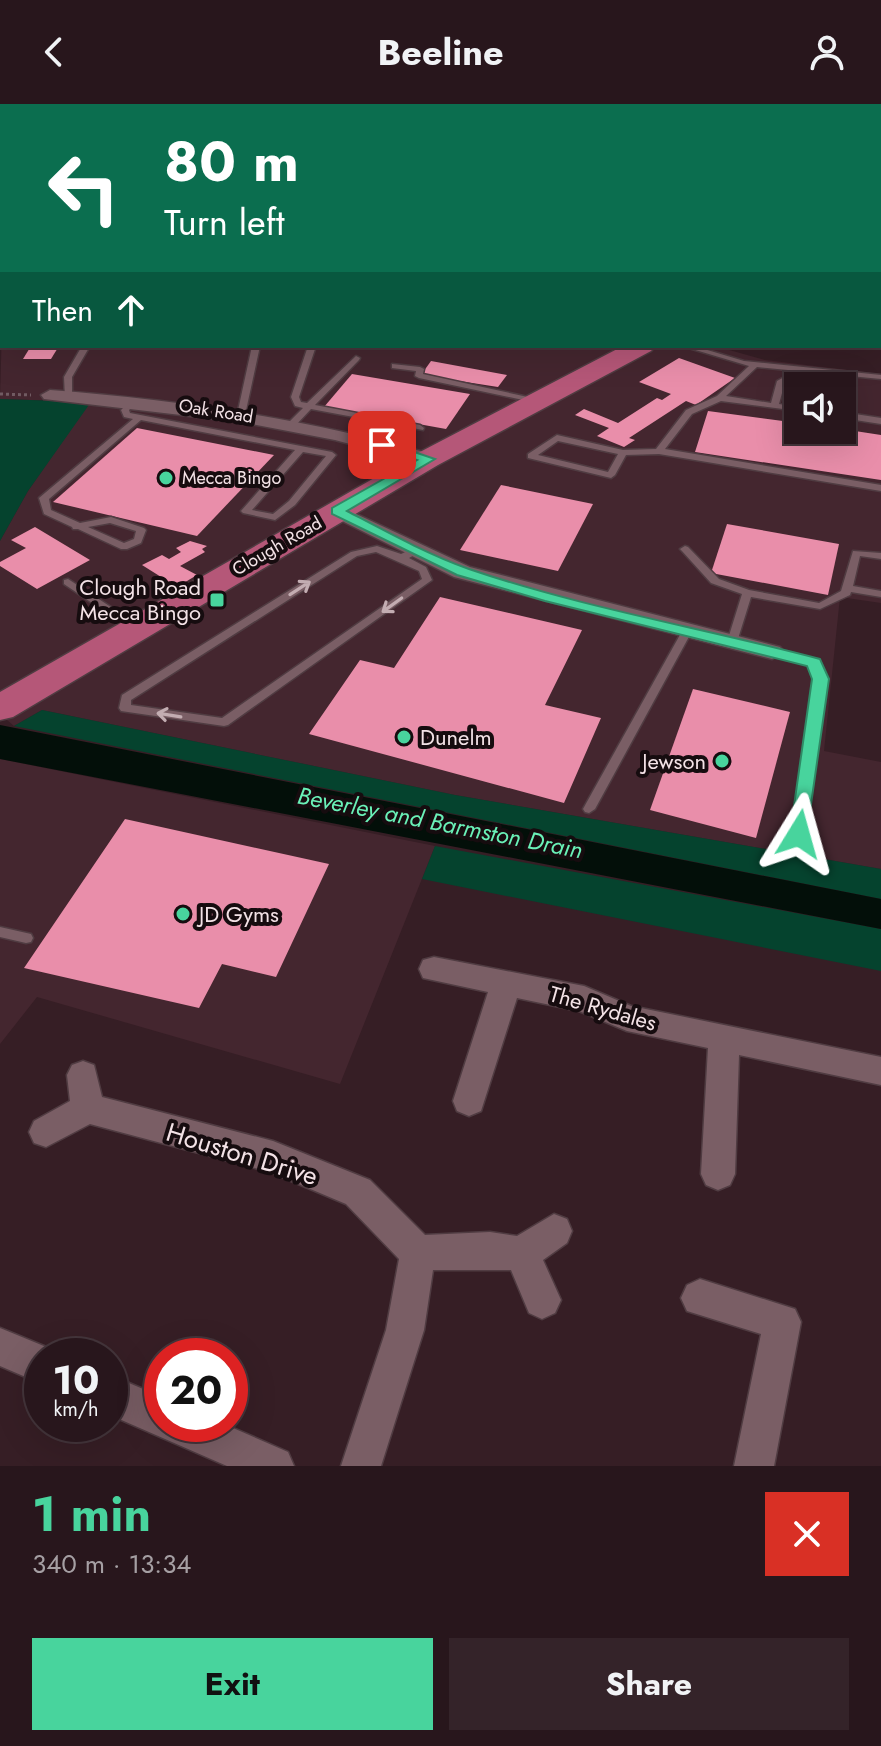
<!DOCTYPE html>
<meta charset="utf-8">
<style>
body{margin:0;font-family:Jost,sans-serif;background:#342329;color:#f1f3f6;height:100vh;display:flex;flex-direction:column;font-size:30px;white-space:nowrap}
*{box-sizing:border-box;margin:0}
p{font-size:26px;color:#a59fa3}
.icon{flex:none;width:44px;height:44px;fill:none;stroke:currentColor;stroke-width:2;stroke-linecap:round;stroke-linejoin:round}
.map{position:relative;height:1362px;overflow:hidden}
.drawer{display:flex;flex-direction:column;background:#28161c;flex:1}
.drawer>*{flex:none}
.top-card{position:absolute;left:0px;top:0px;width:882px;height:244px;box-shadow:0 8px 32px #0002,0 0 0 2px #44353b;background:#0b6e4f;color:#fff;overflow:hidden}
.buttons{position:absolute;left:784px;top:268px;display:grid;gap:16px}
.buttons a{display:grid;place-items:center;width:72px;height:72px;border-radius:0px;background:#28161c;box-shadow:0 8px 32px #0002,0 0 0 2px #44353b;font-size:40px}
.speed{position:absolute;left:24px;top:1234px;display:flex;gap:16px;font-size:40px;font-weight:700;text-align:center}
.speed>*{display:grid;place-content:center;width:104px;height:104px;border-radius:50%;background:#28161c;box-shadow:0 8px 32px #0002,0 0 0 2px #44353b;line-height:1}
.speed small{font-size:20px;font-weight:400}
.speed .limit{border:12px solid #d22;background:#fff;color:#111}
.pin{position:absolute;display:grid;place-items:center;width:68px;height:68px;color:#fff;margin:-34px;border-radius:16px;box-shadow:0 4px 12px #0006}
.me{position:absolute;width:88px;margin:-44px;rotate:8deg;stroke-linejoin:round;filter:drop-shadow(0 0 6px #0008)}
.turn{display:flex;align-items:center;gap:28px;height:168px;padding:0 32px;font-size:36px}
.turn .icon{width:104px;height:104px;stroke-width:2.5}
.turn b{display:block;font-size:56px;line-height:68px}
.then{display:flex;align-items:center;height:76px;padding:0 32px;background:#0003;gap:16px;font-size:30px}
.round{display:grid;place-items:center;flex:none;width:84px;height:84px;border-radius:0px;background:#342329}
.summary{display:flex;align-items:center;justify-content:space-between;height:136px;padding:0 32px}
h1{font-size:48px;font-weight:700;line-height:60px;color:#48d49d}
.primary-button{display:flex;gap:16px;margin-top:auto;padding:16px 32px}
.primary-button a{flex:1;height:92px;border-radius:0px;background:#48d49d;color:#111;font-size:32px;font-weight:700;line-height:92px;text-align:center}
.primary-button a+a{background:#342329;color:#f1f3f6}
header{display:flex;justify-content:space-between;align-items:center;height:104px;padding:0 32px;background:#28161c;font-size:36px;font-weight:700}
.map>svg:first-child{display:block}
.built{fill:#44262f;fill-rule:evenodd}
.green{fill:#05432e}
.water{fill:#030f09}
.building{fill:#e98eaa}
.lines{fill:none;stroke-linecap:round;stroke-linejoin:round}
.service-casing{stroke:#503c42;stroke-width:3}
.minor-casing{stroke:#503c42;stroke-width:3}
.primary-casing{stroke:#503c42;stroke-width:3}
.path-far1{stroke:#715b62;stroke-width:2;stroke-dasharray:2 2;stroke-linecap:butt}
.path{stroke:#715b62;stroke-width:3;stroke-dasharray:3 3;stroke-linecap:butt}
.service{fill:#7a5e65;fill-rule:evenodd}
.minor{fill:#7a5e65;fill-rule:evenodd}
.primary{fill:#b55778;fill-rule:evenodd}
.oneway{stroke:#c3adb2}
.route{fill:#48d49d;stroke:#2f8a66;stroke-width:2}
.poi-dot{fill:#48d49d;stroke:#160c0f;stroke-width:3}
.labels{text-anchor:middle;stroke-width:8;stroke-linejoin:round;paint-order:stroke}
.far-street-label{font-size:18px;fill:#f3e2e6;stroke:#160c0f}
.far-poi-label{font-size:18px;fill:#f3e2e6;stroke:#160c0f;text-anchor:start}
.poi-label{font-size:22px;fill:#f3e2e6;stroke:#160c0f;text-anchor:end}
.street-label{font-size:22px;fill:#f3e2e6;stroke:#160c0f}
.water-label{font-size:24px;font-style:italic;fill:#6af1b8;stroke:#160c0f}
.near-street-label{font-size:26px;fill:#f3e2e6;stroke:#160c0f}
</style>
<header><svg class="icon" aria-label="back" viewBox="0 0 24 24"><path d="M15 5l-7 7 7 7"/></svg>Beeline<svg class="icon" aria-label="person" viewBox="0 0 24 24"><circle cx="12" cy="8" r="4"/><path d="M4 21q1-7 8-7t8 7"/></svg></header>
<div class="map">
<svg width="881" height="1362" viewBox="0 0 881 1362">
<rect width="100%" height="100%" fill="#361e25"/>
<g class="built">
<polygon points="0,0 350,0 2,2 2,33"/>
<polygon points="468,0 881,0 881,132 880,2 462,2"/>
<path d="M2,221V242H715L765,256L881,270V499L840,493L824,647L881,658V765L455,691L42,606L14,622L0,610V437L28,387L90,298L0,295ZM798,282H842V326H798Z"/>
<polygon points="0,655 435,742 340,980 37,893 0,940"/>
</g>
<g class="green">
<polygon points="0,295 91,298 28,387 0,437"/>
<polygon points="42,606 455,691 881,765 881,795 14,622"/>
<polygon points="435,742 881,825 881,867 422,775"/>
</g>
<polygon class="water" points="0,621 881,795 881,825 0,655"/>
<g class="building">
<polygon points="31,242 59,242 51,255 23,255"/>
<polygon points="122,242 164,242 162,246 120,245"/>
<polygon points="679,254 735,274 696,301 686,297 629,334 635,336 624,343 597,332 609,324 575,311 584,305 618,319 657,294 662,296 671,290 639,278"/>
<polygon points="431,257 507,271 498,283 421,271"/>
<polygon points="352,270 470,290 446,325 324,303"/>
<polygon points="708,307 798,319 798,326 842,325 881,331 881,376 695,348"/>
<polygon points="137,324 274,351 197,432 53,398"/>
<polygon points="501,381 593,400 558,467 460,446"/>
<polygon points="727,420 839,440 828,491 711,469"/>
<polygon points="35,423 90,456 37,485 0,462 0,458 26,444 11,436"/>
<polygon points="190,437 207,442 202,445 205,448 180,462 197,471 177,483 142,461 162,451 169,455 181,448 176,444"/>
<polygon points="440,493 582,526 545,601 601,614 564,699 309,630 360,556 394,564"/>
<polygon points="693,585 790,608 756,734 650,706"/>
<polygon points="125,715 329,760 276,873 222,860 199,904 24,864"/>
</g>
<g class="lines">
<g class="service-casing">
<g id="service">
<polygon points="120,0 126,0 127,2 121,2"/>
<polygon points="144,0 150,0 151,2 145,2"/>
<polygon points="266,0 272,0 273,2 267,2"/>
<polygon points="700,0 707,0 709,2 702,2"/>
<polygon points="876,0 881,0 881,2 873,2"/>
<rect x="0" y="108" width="2" height="4"/>
<rect x="0" y="176" width="2" height="4"/>
<rect x="0" y="211" width="2" height="4"/>
<polygon points="82,242 90,242 72,273 72,292 65,294 64,273"/>
<polygon points="252,242 260,242 245,311 241,314 237,311"/>
<polygon points="308,242 316,242 299,293 301,298 307,299 356,252 360,254 359,256 315,301 420,321 424,324 423,326 311,305 295,322 289,322 289,318 303,304 295,302 291,293"/>
<path d="M682,242H694L744,257L881,271V275L757,263L726,292L771,299L777,277L786,272L790,274L785,278L779,300L798,303V307L721,297L692,310L665,345L881,381V387L659,350L626,351L615,371L611,374L528,354V350L557,331L623,346L656,345L686,306L717,292L749,262ZM558,337L618,350L608,368L538,351Z"/>
<polygon points="392,260 420,263 424,265 423,270 537,295 541,297 537,299 419,274 415,272 416,267 392,264"/>
<path d="M132,295L139,297L129,306L130,309L332,348L336,351L295,401L275,416L243,409L241,407L295,346L141,316L49,395L51,406L80,419L111,413L144,424L146,426L141,439L127,445H121L78,425H73L72,423L44,410L39,394L133,315L124,313L121,306ZM303,348L326,352L289,397L273,410L252,406ZM110,419L136,427L134,435L124,439L88,423Z"/>
<polygon points="842,308 881,314 881,320 842,314"/>
<path d="M377,442L401,450L412,445H418V449L409,454L426,463L432,476L228,621L224,622L121,607L119,604L122,591L351,448ZM376,448L419,467L422,475L222,614L131,601V596L357,452Z"/>
<polygon points="685,442 688,443 719,475 749,486 819,499 841,487 853,447 881,449 881,455 860,452 853,482 881,487 881,493 851,488 850,491 820,505 751,493 737,538 736,540 728,540 727,538 742,490 711,479 682,447 680,445"/>
<polygon points="68,475 140,522 141,524 140,526 132,526 64,480 64,476"/>
<polygon points="686,526 691,529 595,705 589,709 585,708 583,705 681,529"/>
<polygon points="772,545 818,556 825,575 805,730 803,733 795,733 793,730 815,575 809,560 768,550 767,548"/>
<polygon points="0,823 31,830 33,834 31,838 26,839 0,833"/>
</g>
</g>
<g class="minor-casing">
<g id="minor">
<polygon points="723,0 737,0 739,2 725,2"/>
<rect x="880" y="76" width="1" height="9"/>
<polygon points="881,141 881,150 880,150 880,141"/>
<path d="M50,286C181,296 308,315 435,351L438,355L428,361L335,336L241,318L44,295L41,291Z"/>
<polygon points="337,401 470,463 780,543 784,548 772,555 454,473 330,411 327,407"/>
<polygon points="434,853 584,882 631,902 881,953 881,981 739,951 735,1070 730,1081 718,1086 706,1081 701,1070 708,944 627,927 579,907 517,894 481,1007 469,1012 457,1007 453,997 488,888 423,874 419,865 423,856"/>
<polygon points="83,957 94,961 102,993 273,1037 370,1076 425,1131 490,1128 517,1132 554,1110 567,1115 572,1127 567,1139 543,1156 561,1196 555,1209 542,1215 529,1209 511,1166 433,1166 424,1226 381,1362 341,1362 386,1226 399,1155 346,1100 270,1068 90,1020 46,1043 34,1039 29,1028 34,1017 70,997 67,971 72,961"/>
<polygon points="700,1175 795,1205 801,1218 774,1362 734,1362 761,1230 687,1207 681,1194 687,1181"/>
<polygon points="0,1224 56,1247 57,1252 42,1252 42,1280 0,1262"/>
<polygon points="110,1271 162,1293 162,1320 224,1320 288,1348 294,1362 227,1362 110,1311"/>
</g>
</g>
<g class="primary-casing">
<g id="primary">
<polygon points="881,90 881,103 880,103 880,90"/>
<polygon points="623,242 655,242 651,247 438,361 13,613 0,616 0,588 418,349"/>
</g>
</g>
<g class="path-far1">
<polyline points="363,2 370,0"/>
<polyline points="450,2 456,0"/>
</g>
<polyline class="path" points="0,290 31,291"/>
<use href="#service" class="service"/>
<use href="#minor" class="minor"/>
<use href="#primary" class="primary"/>
</g>
<defs><path id="oneway-shaft" d="M-6 0H5M1.5-3L5.5 0L1.5 3" fill="none" stroke-width="1.6" stroke-linecap="round" stroke-linejoin="round" transform="scale(2)"/></defs>
<g class="oneway">
<use href="#oneway-shaft" transform="translate(300 484) rotate(-33)"/>
<use href="#oneway-shaft" transform="translate(392 501) rotate(144)"/>
<use href="#oneway-shaft" transform="translate(169 611) rotate(-171)"/>
</g>
<path class="route" d="M382,337L435,355L347,407C387,428 427,450 469,465C583,504 703,524 820,555L829,575L806,735H793L790,730L812,575L807,562L545,497L457,471L332,410V404L417,356L377,344V338Z"/>
<g class="poi-dot">
<circle cx="166" cy="374" r="8"/>
<rect x="209" y="488" width="16" height="16" rx="4"/>
<circle cx="404" cy="633" r="8"/>
<circle cx="722" cy="657" r="8"/>
<circle cx="183" cy="810" r="8"/>
</g>
<g class="labels">
<g class="far-street-label">
<text transform="translate(216 307) rotate(9)" y="6">Oak Road</text>
<text transform="translate(277 442) rotate(-30)" y="6">Clough Road</text>
</g>
<g class="far-poi-label">
<text x="182" y="380">Mecca Bingo</text>
</g>
<g class="poi-label">
<text x="201" y="491">Clough Road<tspan x="201" dy="25">Mecca Bingo</tspan></text>
<text x="420" y="641" text-anchor="start">Dunelm</text>
<text x="706" y="665">Jewson</text>
<text x="199" y="818" text-anchor="start">JD Gyms</text>
</g>
<g class="street-label">
<text transform="translate(603 904) rotate(16)" y="8">The Rydales</text>
</g>
<g class="water-label">
<text transform="translate(440 719) rotate(11)" y="8">Beverley and Barmston Drain</text>
</g>
<g class="near-street-label">
<text transform="translate(242 1050) rotate(17)" y="9">Houston Drive</text>
</g>
</g>
</svg>
<div class="buttons">
<a><svg class="icon" aria-label="sound" viewBox="0 0 24 24"><path d="M4 9h4l5-4v14l-5-4H4zM17 9q2 3 0 6"/></svg></a>
</div>
<div class="speed"><div>10<small>km/h</small></div><div class="limit">20</div></div>
<div class="pin" style="left:382px;top:341px;background:#d93025"><svg class="icon" aria-label="arrive" viewBox="0 0 24 24"><path d="M6 21V4h12l-3 4 3 4H6"/></svg></div>
<svg class="me" style="left:799px;top:730px" viewBox="-20 -20 40 40"><path d="M0-17L14 15 0 8-14 15z" fill="#48d49d" stroke="#fff" stroke-width="4"/></svg>
<div class="top-card">
<div class="turn"><svg class="icon" aria-label="left" viewBox="0 0 24 24"><path d="M17 20v-9H6M10 6l-5 5 5 5"/></svg><div><b>80 m</b>Turn left</div></div>
<div class="then">Then<svg class="icon" aria-label="ahead" viewBox="0 0 24 24"><path d="M12 20V5M6 11l6-6 6 6"/></svg></div>
</div>
</div>
<section class="drawer">
<div class="summary"><div><h1>1 min</h1><p>340 m · 13:34</p></div><a class="round" style="background:#d93025;color:#fff"><svg class="icon" aria-label="close" viewBox="0 0 24 24"><path d="M6 6l12 12M18 6L6 18"/></svg></a></div>
<div class="primary-button"><a>Exit</a><a>Share</a></div>
</section>
